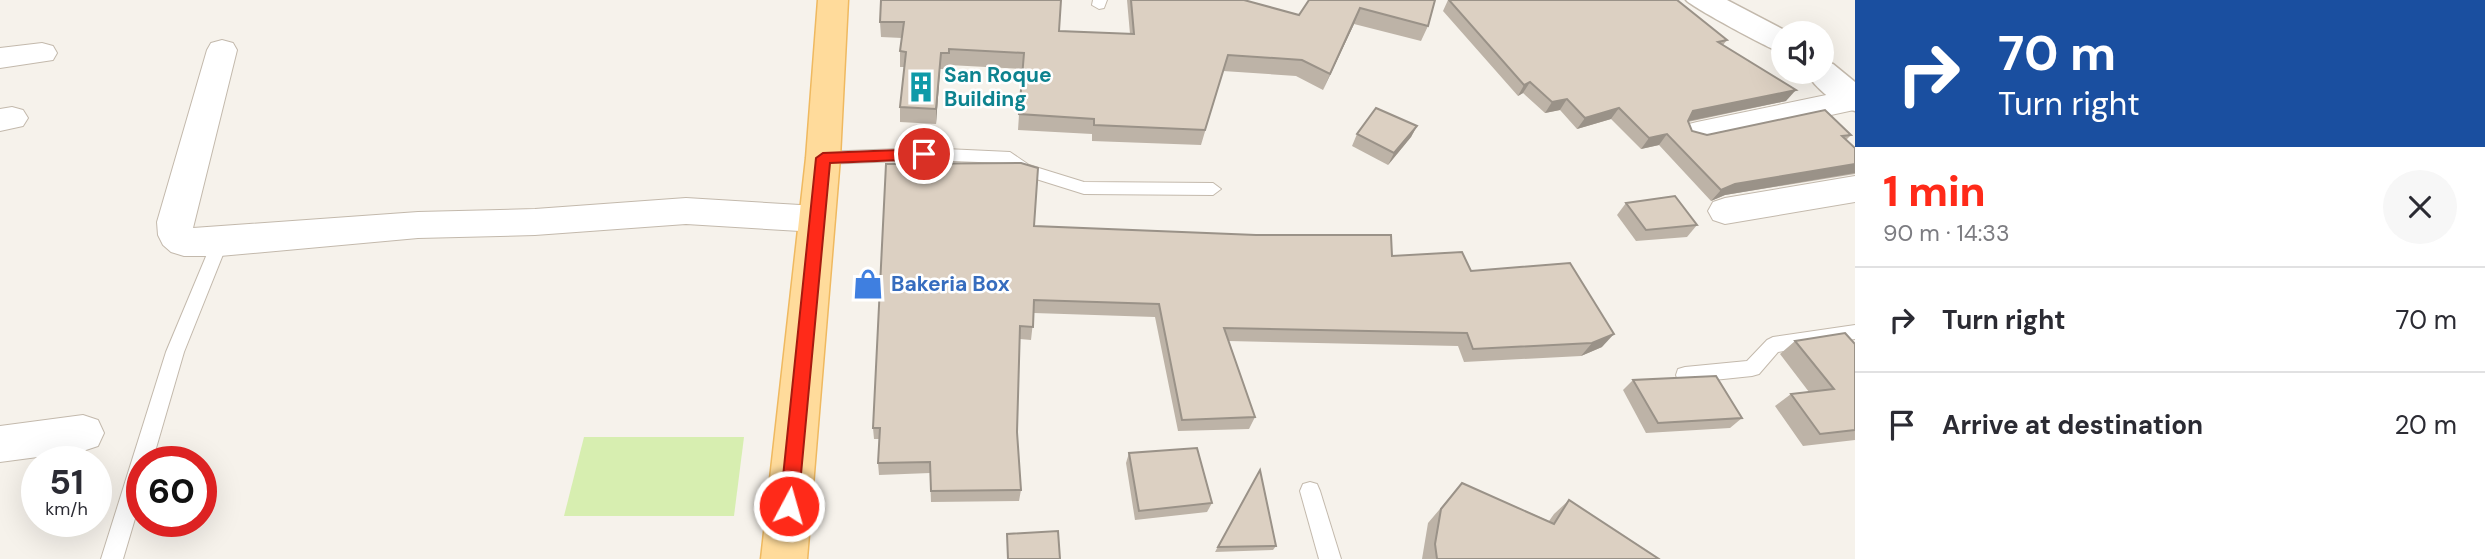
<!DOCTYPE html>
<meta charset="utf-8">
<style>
body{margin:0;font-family:"DM Sans",sans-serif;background:#f7f7f7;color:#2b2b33;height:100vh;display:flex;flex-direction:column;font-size:26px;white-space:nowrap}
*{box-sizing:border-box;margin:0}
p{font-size:23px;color:#7c7c81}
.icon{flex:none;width:38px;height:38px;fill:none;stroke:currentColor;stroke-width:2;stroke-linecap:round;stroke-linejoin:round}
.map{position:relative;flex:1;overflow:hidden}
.drawer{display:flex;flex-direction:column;background:#fff;width:630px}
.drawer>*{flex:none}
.banner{background:#1a4fa0;color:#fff;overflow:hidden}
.controls{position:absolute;left:1771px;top:21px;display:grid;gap:14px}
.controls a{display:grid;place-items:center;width:63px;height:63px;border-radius:50%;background:#fff;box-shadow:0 7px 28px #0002;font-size:35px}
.speed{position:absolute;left:21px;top:446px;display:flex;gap:14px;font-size:35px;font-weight:700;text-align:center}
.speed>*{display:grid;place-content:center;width:91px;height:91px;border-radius:50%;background:#fff;box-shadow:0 7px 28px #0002;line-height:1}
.speed small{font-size:18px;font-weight:400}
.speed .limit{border:10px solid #d22;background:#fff;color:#111}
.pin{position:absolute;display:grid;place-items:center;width:60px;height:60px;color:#fff;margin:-30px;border:4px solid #fff;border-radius:50%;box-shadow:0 2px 7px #0007}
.me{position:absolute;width:77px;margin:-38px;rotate:6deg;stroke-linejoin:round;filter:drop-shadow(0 0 5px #0008)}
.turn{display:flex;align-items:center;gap:24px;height:147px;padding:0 28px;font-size:32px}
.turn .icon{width:91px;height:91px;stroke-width:2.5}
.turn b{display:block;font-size:49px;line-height:60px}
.round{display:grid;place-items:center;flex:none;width:74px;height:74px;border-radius:37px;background:#f7f7f7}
.summary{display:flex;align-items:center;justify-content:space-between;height:119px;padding:0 28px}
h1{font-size:42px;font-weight:800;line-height:52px;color:#ff2a19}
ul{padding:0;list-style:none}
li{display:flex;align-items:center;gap:21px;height:105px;padding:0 28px;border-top:2px solid #e1e1e2}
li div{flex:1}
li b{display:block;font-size:26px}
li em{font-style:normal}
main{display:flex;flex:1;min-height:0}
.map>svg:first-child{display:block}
.green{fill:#d7eeb0}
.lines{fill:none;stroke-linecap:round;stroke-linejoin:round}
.service-casing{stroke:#c3b9ac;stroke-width:2}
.minor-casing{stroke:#c3b9ac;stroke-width:2}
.tertiary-casing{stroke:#c3b9ac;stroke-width:3}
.primary-casing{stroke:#efb960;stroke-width:3}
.service{fill:#fff;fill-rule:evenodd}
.minor{fill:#fff;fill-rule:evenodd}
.tertiary{fill:#fff;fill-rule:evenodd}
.primary{fill:#ffdb9b;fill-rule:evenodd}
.wall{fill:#bdb3a7}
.shaded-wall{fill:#9a9288}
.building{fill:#dcd0c2;stroke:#9a9288;stroke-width:2}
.route{fill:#ff2a19;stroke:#a61b10;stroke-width:2}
.labels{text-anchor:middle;stroke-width:5;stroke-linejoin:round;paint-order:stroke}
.culture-label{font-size:21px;font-weight:bold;fill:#0d838f;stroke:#fff;text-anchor:start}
.shop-label{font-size:21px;font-weight:bold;fill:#366cbe;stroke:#fff;text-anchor:start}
</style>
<main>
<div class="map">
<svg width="1855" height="559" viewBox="0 0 1855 559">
<rect width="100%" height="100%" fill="#f6f2eb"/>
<polygon class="green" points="584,437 744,437 734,516 564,516"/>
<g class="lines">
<g class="service-casing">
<g id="service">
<polygon points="1093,0 1107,0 1104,8 1099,9 1092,5"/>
<polygon points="924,148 1010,152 1029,165 1084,182 1213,183 1221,189 1213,195 1084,194 1017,173 1006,163 924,160 823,164 815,158 823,152"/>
<polygon points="220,235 226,237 228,242 184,352 152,462 142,462 142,495 123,559 101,559 166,352 212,242 214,237"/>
<polygon points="1855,325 1855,339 1778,352 1759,374 1752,376 1685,383 1678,381 1676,375 1678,369 1685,367 1747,361 1767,340 1773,337"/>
<polygon points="1310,482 1317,484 1320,491 1341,559 1319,559 1300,491 1303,484"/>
</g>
</g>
<g class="minor-casing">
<g id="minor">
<polygon points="222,40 233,43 237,50 193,228 418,212 535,209 686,198 817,206 829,210 835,219 829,228 817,232 686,224 535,235 418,238 220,256 184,256 171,252 163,245 158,235 157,222 207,50 211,43"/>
<polygon points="42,43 53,46 57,53 53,60 0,68 0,48"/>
<polygon points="1855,89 1854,110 1697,144 1685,141 1681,133 1685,125 1697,122"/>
<polygon points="12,107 23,110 28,118 23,126 0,131 0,109"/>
<polygon points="1855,176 1855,202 1725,224 1713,220 1708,211 1713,202 1725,198"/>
<polygon points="83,415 98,420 104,433 98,446 83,451 0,462 0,426"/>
</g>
</g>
<g class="tertiary-casing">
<g id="tertiary">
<path d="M1686,0H1727L1790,33H1783V53C1773,51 1690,6 1686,0Z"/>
<path d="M1822,61L1833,64L1855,82V111C1837,106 1815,88 1806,72H1822Z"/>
</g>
</g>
<g class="primary-casing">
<polygon id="primary" points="818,0 848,0 840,158 807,559 761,559 806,158"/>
</g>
<use href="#service" class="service"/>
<use href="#minor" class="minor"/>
<use href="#tertiary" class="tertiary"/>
<use href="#primary" class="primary"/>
</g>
<g class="wall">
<polygon points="881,0 1059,31 1130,34 1127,0 1245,0 1299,15 1435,0 1428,26 1421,41 1354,24 1323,90 1296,76 1223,71 1201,145 1092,141 1092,134 1018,130 1022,69 949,65 948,69 940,69 936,124 900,122 900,107 904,67 900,67 900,51 902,38 881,37 880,22"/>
<polygon points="1448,0 1727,40 1723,45 1786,101 1688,122 1692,131 1707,135 1851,135 1846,140 1855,148 1855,174 1725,195 1711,201 1659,145 1641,149 1611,119 1577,129 1560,110 1545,113 1523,93 1518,96 1443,11"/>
<polygon points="1417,126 1411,137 1388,165 1352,146 1357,134"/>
<polygon points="1626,203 1697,225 1687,237 1636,241 1617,215"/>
<polygon points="1034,226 1392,256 1471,271 1602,347 1581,356 1464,362 1458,346 1228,341 1255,417 1249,429 1178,431 1155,317 1034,313 1031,340 1020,339 1017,432 1021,490 1019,501 931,502 930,473 879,475 878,463 879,439 874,439 873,428"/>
<polygon points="1795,341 1855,344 1855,440 1803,446 1775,406 1791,394 1809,392 1780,354"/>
<polygon points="1633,380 1742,418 1730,428 1646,433 1623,390"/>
<polygon points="1129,453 1212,503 1207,512 1135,520 1126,463"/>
<polygon points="1257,475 1276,546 1273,550 1215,552"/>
<polygon points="1462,483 1549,521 1554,514 1569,500 1659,559 1422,559 1428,523"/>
</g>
<g class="shaded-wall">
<polygon points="1360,8 1354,24 1323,90 1330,74"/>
<polygon points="941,53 940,69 936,124 936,109"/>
<polygon points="1530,82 1523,93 1518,96 1524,85"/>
<polygon points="1796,90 1786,101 1684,122 1693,111"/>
<polygon points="1567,99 1560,110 1545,113 1552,102"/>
<polygon points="1619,108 1611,119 1577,129 1585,118"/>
<polygon points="1417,126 1411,137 1388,165 1394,153"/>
<polygon points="1667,134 1659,145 1641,149 1649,138"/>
<polygon points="1855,164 1855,173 1725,195 1711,201 1721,190 1735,184"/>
<polygon points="1614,334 1602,347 1581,356 1592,343"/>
</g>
<g class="building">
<polygon points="881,0 1061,0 1059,31 1134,34 1131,0 1244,0 1299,15 1309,0 1435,0 1428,26 1360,8 1330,74 1302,60 1228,55 1205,130 1094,125 1094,119 1019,114 1024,53 949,49 949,53 941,53 936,109 900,107 906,52 900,51 904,22 880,22"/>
<polygon points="1449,0 1677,0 1727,40 1718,42 1796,90 1693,111 1688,121 1692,131 1707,135 1825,110 1851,135 1842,136 1855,148 1855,164 1735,184 1721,190 1667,134 1649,138 1619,108 1585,118 1567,99 1552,102 1530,82 1524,85"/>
<polygon points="1376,108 1417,126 1394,153 1357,134"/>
<polygon points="1021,163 1038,168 1034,226 1256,235 1391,235 1392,256 1462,252 1471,271 1570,263 1614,334 1592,343 1473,349 1467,333 1224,328 1255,417 1182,420 1159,304 1034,300 1033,327 1020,326 1017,432 1021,490 931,491 930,462 878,463 880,428 873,428 886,164"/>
<polygon points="1675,196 1697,225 1646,230 1626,203"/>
<polygon points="1845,333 1855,344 1855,430 1820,434 1791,394 1834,389 1795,341"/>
<polygon points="1716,376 1742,418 1658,423 1633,380"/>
<polygon points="1197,448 1212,503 1139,511 1129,453"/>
<polygon points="1260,470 1276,546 1218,547"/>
<polygon points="1462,483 1554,524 1569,500 1659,559 1437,559 1435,544 1441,509"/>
<polygon points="1058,531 1060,559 1008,559 1007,534"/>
</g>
<polygon class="route" points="924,149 931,154 924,159 830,163 798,506 796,512 789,515 782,512 780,506 816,158 823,153"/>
<defs>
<g id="building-bare" transform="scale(2.415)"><path d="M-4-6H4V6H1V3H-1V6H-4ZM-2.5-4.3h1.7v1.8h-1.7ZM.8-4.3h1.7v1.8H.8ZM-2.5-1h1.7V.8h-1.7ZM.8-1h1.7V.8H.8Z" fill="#0f9aa8" stroke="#fff" stroke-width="2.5" paint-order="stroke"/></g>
<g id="shop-bare" transform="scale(2.415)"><path d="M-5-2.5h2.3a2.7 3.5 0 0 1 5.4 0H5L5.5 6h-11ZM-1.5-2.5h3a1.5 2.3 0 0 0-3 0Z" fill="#3f7fe0" stroke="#fff" stroke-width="2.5" paint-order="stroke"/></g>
</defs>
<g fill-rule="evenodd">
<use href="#building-bare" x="921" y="87"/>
<use href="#shop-bare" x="868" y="284"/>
</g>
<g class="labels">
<g class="culture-label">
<text x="944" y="82">San Roque<tspan x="944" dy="24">Building</tspan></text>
</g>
<g class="shop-label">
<text x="891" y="291">Bakeria Box</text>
</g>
</g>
</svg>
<div class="controls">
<a><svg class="icon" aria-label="sound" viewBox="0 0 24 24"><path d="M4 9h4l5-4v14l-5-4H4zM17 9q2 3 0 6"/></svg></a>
</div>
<div class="speed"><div>51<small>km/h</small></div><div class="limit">60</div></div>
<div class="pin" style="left:924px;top:154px;background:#d93025"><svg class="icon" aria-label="arrive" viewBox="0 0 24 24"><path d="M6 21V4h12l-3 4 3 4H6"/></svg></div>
<svg class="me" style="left:789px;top:506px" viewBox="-20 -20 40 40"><circle r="17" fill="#ff2a19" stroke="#fff" stroke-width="3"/><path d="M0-11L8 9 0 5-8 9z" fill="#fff"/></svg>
</div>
<section class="drawer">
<div class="banner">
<div class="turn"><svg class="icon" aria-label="right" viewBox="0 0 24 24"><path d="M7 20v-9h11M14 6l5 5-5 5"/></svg><div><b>70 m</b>Turn right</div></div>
</div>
<div class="summary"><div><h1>1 min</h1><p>90 m · 14:33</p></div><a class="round"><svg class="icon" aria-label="close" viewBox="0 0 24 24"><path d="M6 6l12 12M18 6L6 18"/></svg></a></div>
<ul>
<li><svg class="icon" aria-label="right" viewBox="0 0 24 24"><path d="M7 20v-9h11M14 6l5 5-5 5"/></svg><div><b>Turn right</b></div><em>70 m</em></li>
<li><svg class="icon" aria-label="arrive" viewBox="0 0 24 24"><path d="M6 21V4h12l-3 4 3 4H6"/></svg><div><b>Arrive at destination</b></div><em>20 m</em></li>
</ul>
</section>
</main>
